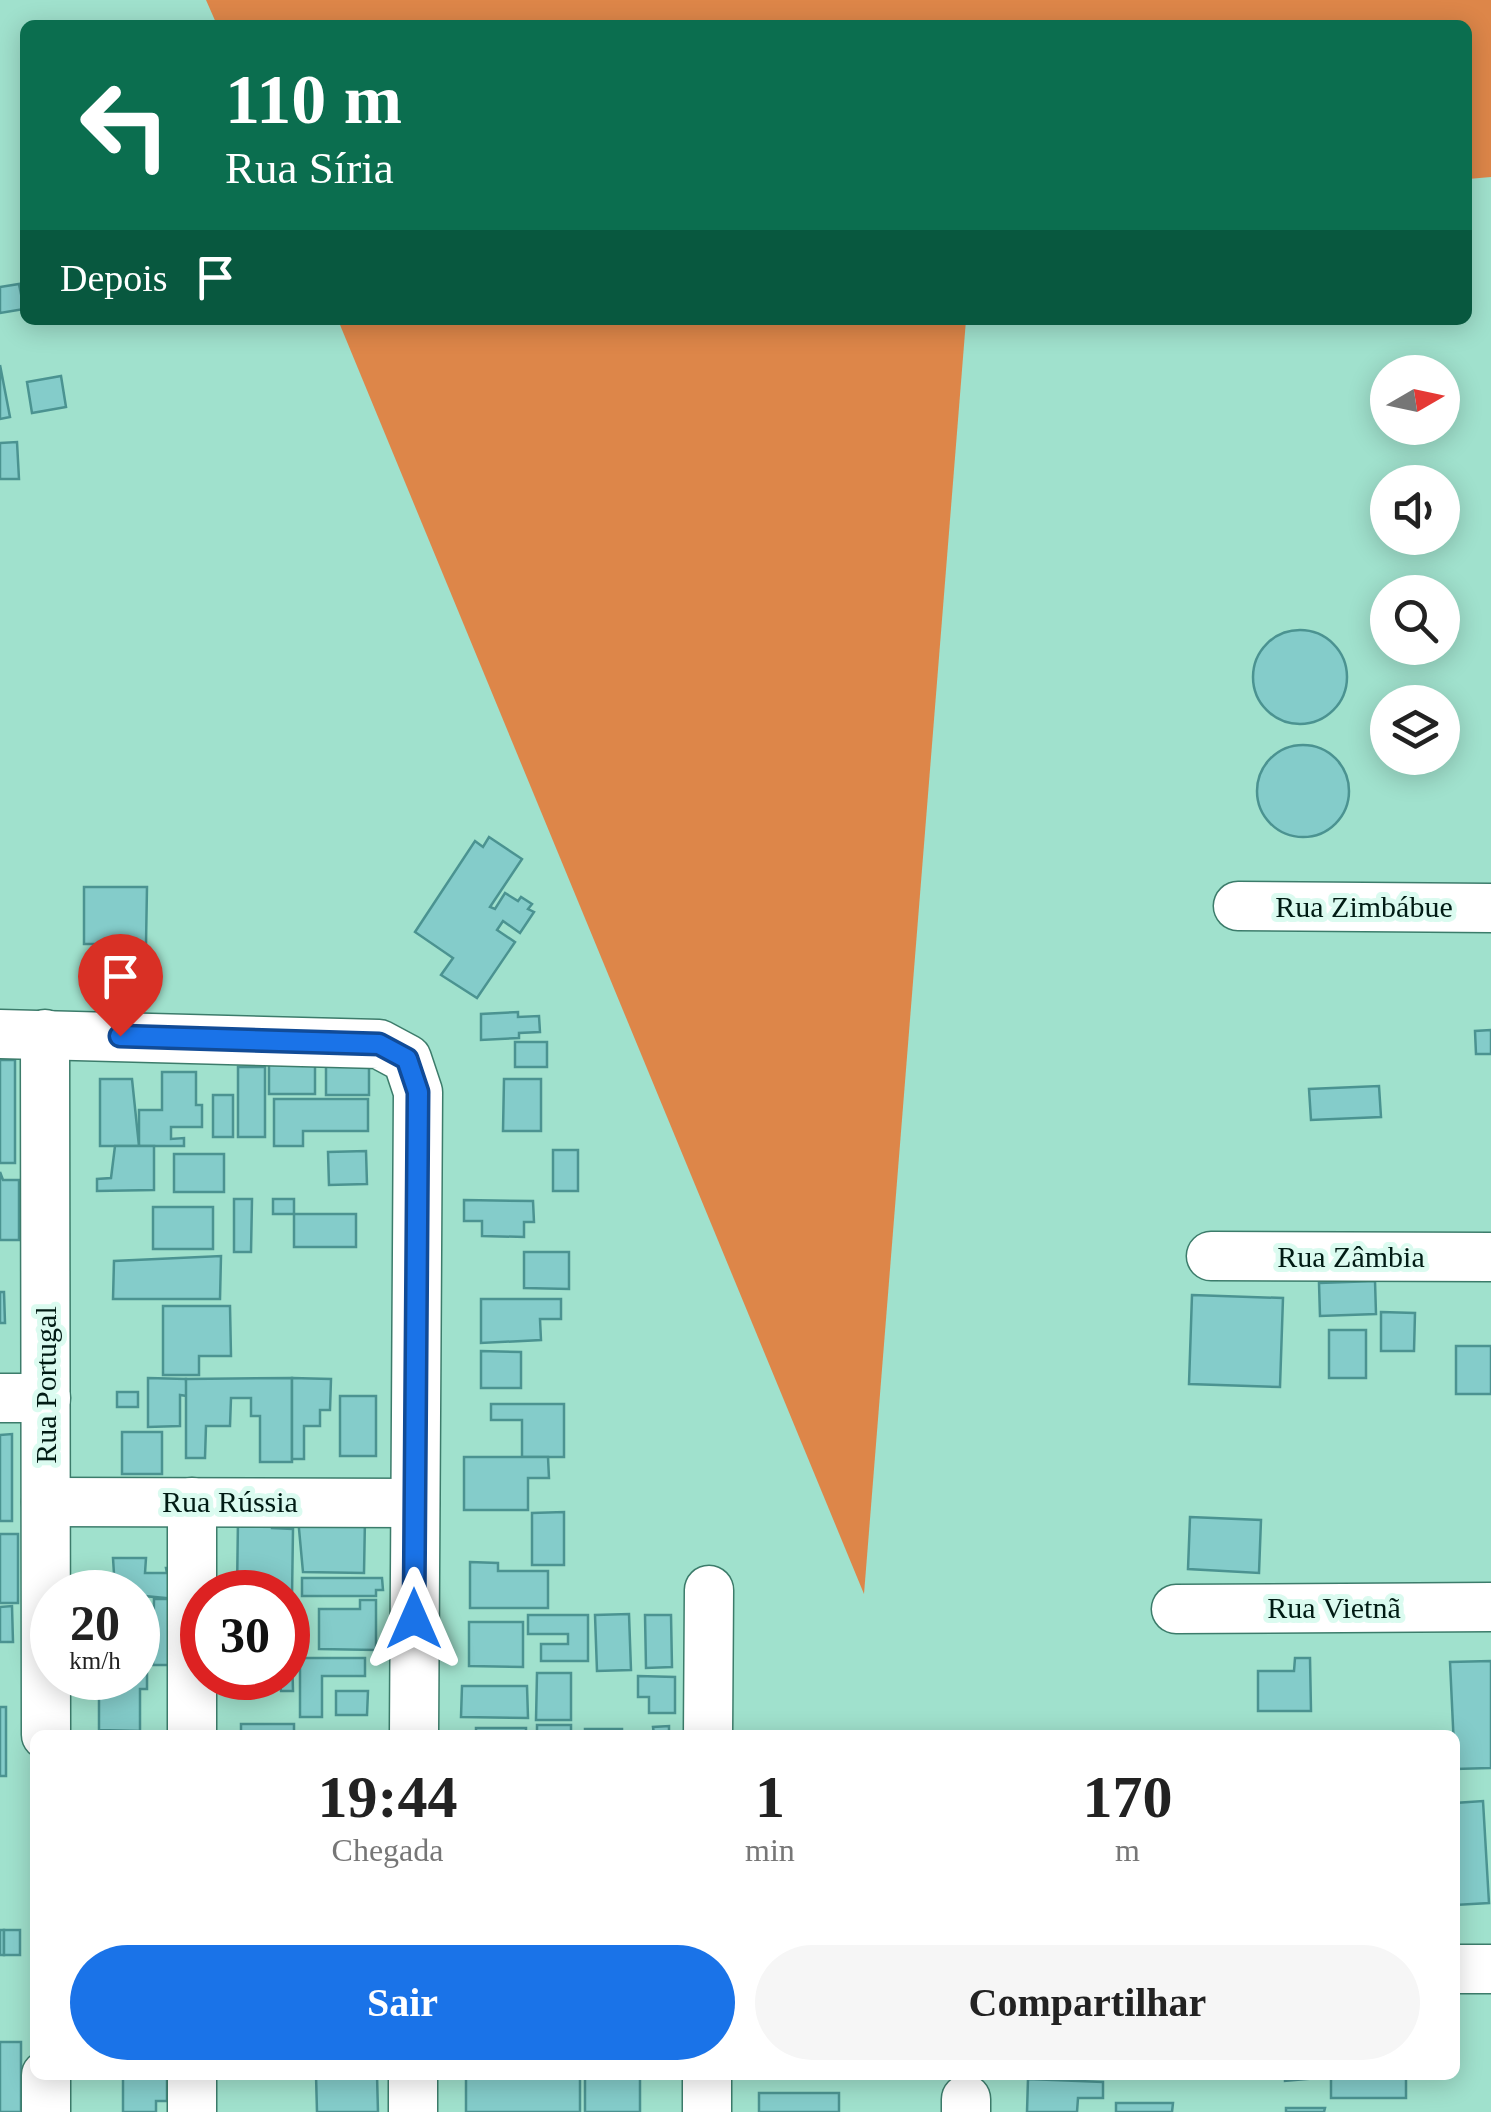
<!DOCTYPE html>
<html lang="pt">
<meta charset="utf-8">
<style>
body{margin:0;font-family:Georgia,serif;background:#f6f6f6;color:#222;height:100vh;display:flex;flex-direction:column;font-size:38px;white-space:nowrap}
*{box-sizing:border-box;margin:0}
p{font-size:32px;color:#767676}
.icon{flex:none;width:55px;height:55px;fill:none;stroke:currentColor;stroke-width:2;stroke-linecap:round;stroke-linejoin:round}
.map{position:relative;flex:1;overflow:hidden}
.drawer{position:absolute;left:30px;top:1730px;width:1430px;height:350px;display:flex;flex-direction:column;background:#fff;border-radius:15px;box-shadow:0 5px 25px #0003}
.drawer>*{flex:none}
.banner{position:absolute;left:20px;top:20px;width:1452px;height:305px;border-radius:15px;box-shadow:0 5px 25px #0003;background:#0b6e4f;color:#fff;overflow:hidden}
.needle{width:65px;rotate:81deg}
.fabs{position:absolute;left:1370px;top:355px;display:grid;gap:20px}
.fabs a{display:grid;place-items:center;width:90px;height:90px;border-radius:50%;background:#fff;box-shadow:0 5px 25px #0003;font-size:50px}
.speed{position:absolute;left:30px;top:1570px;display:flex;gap:20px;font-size:50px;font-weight:700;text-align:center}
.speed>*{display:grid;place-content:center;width:130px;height:130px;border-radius:50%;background:#fff;box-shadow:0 5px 25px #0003;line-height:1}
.speed small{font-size:25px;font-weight:400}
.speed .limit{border:15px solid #d22;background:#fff;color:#111}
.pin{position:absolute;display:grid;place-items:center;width:85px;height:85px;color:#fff;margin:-102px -42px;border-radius:50% 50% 50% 0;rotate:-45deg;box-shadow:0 0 10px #0007}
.pin .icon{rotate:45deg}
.me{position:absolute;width:110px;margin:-55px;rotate:0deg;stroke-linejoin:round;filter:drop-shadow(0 0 8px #0008)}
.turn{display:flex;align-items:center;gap:35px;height:210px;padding:0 40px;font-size:45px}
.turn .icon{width:130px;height:130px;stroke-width:2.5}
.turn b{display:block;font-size:70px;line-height:85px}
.then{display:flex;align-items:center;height:95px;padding:0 40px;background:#0003;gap:20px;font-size:38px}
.eta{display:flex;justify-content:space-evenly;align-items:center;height:170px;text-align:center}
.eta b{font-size:60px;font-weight:800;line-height:70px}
.cta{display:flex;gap:20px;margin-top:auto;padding:20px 40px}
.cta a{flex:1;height:115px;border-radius:60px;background:#1a73e8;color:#fff;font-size:40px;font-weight:800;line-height:115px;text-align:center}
.cta a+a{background:#f6f6f6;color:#222}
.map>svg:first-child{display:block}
.forest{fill:#dd8649}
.building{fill:#84ccca;stroke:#4b9391;stroke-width:2.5}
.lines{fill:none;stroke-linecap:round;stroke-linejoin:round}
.minor-casing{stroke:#3c7c6b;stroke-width:51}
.minor{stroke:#fff;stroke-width:48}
.route-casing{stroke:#114b97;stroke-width:25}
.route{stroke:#1a73e8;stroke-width:18}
.labels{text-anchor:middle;stroke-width:10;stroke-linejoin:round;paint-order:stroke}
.street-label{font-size:30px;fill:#011b14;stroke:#dbfbf0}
</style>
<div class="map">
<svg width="1491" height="2112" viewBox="0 0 1491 2112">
<rect width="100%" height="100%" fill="#a0e1cd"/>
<g class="forest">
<polygon points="206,0 1491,0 1491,177 1468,179 1468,25 217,25"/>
<polygon points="338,320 966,320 864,1594"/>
</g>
<g class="building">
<polygon points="19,284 24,309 0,313 0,287"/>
<polygon points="0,365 10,417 0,419"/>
<polygon points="61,376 66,407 32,413 27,382"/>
<polygon points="17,442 19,479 0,479 0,443"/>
<circle cx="1300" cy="677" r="47"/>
<circle cx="1303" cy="791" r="46"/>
<polygon points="489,837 522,859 490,907 495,909 505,893 518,901 521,897 532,904 528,909 534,912 520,933 503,921 497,930 515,942 477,998 441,975 453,958 415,932 475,841 483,847"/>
<polygon points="84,887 147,887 146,944 84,944"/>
<polygon points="518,1012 518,1017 539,1016 540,1032 519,1033 519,1038 481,1040 481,1014"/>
<polygon points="1491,1030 1491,1054 1476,1054 1475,1031"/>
<rect x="515" y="1042" width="32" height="25"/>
<rect x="0" y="1060" width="15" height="103"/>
<polygon points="315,1062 315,1094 269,1094 269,1063"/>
<rect x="326" y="1062" width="43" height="33"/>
<rect x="238" y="1067" width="27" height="70"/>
<polygon points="162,1072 196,1072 196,1105 202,1105 202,1127 171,1127 171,1139 184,1138 184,1146 139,1146 139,1110 162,1110"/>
<polygon points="100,1079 132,1079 139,1146 100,1146"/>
<polygon points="504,1079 541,1079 541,1131 503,1131"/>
<polygon points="1379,1086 1381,1117 1311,1120 1309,1089"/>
<rect x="213" y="1095" width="20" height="42"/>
<polygon points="274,1099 368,1099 368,1131 303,1131 303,1146 274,1146"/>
<polygon points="115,1146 154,1146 154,1190 97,1191 97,1179 111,1178"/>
<rect x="553" y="1150" width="25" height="41"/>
<polygon points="366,1151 367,1184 329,1185 328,1152"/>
<rect x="174" y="1154" width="50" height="38"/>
<polygon points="0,1172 3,1180 19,1180 19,1240 0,1240"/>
<polygon points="234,1199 252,1199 251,1252 234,1252"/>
<rect x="273" y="1199" width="21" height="15"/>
<polygon points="464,1200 533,1201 534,1222 524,1222 524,1237 482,1236 482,1221 464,1221"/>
<rect x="153" y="1207" width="60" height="42"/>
<rect x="294" y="1214" width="62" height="33"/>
<polygon points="524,1252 569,1252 569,1289 524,1288"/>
<polygon points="221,1256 220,1299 113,1299 114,1261"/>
<polygon points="1375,1281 1376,1314 1320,1316 1319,1283"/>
<polygon points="0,1292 4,1292 5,1323 0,1323"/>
<polygon points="1192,1295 1283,1298 1280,1387 1189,1384"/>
<polygon points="481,1299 561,1299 561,1319 540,1319 541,1340 481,1343"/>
<polygon points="163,1306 230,1306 231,1356 199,1356 199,1375 163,1375"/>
<polygon points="1381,1312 1415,1313 1414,1351 1381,1351"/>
<rect x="1329" y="1330" width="37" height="48"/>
<rect x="1456" y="1346" width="35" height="48"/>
<polygon points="481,1351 521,1352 521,1388 481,1388"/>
<polygon points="148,1378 186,1379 187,1396 180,1395 180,1426 148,1427"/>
<polygon points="292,1378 292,1462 260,1462 260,1416 251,1416 251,1398 231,1398 230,1426 206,1426 205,1458 186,1458 186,1379"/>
<polygon points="292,1378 331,1379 330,1410 320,1410 320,1426 304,1426 304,1459 292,1459"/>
<rect x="117" y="1392" width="21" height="15"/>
<rect x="340" y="1396" width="36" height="60"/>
<polygon points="491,1404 564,1404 564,1457 522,1457 522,1420 491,1420"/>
<rect x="122" y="1432" width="40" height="42"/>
<polygon points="12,1434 12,1521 0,1521 0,1435"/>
<polygon points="464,1457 548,1457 549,1478 528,1478 528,1510 464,1510"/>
<polygon points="564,1512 564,1565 532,1565 532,1513"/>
<polygon points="1190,1517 1261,1520 1259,1573 1188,1569"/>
<polygon points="298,1518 365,1518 364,1573 303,1572"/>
<polygon points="238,1519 271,1519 272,1528 293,1529 292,1597 288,1592 237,1592"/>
<rect x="0" y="1534" width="18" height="69"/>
<polygon points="113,1558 146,1558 145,1573 167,1573 166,1568 176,1568 176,1599 103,1592 103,1573 114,1574"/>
<polygon points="470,1562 498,1563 498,1571 548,1571 548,1608 470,1608"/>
<polygon points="302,1578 382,1578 383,1590 376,1590 376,1596 302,1596"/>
<polygon points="154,1599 176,1599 175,1665 153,1665"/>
<polygon points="288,1599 293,1599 294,1649 288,1649"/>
<polygon points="360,1600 376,1600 376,1650 319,1649 319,1609 360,1609"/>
<polygon points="12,1606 13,1642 0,1642 0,1607"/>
<polygon points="629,1614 631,1670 597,1671 595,1615"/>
<polygon points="528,1615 588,1615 588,1661 541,1661 541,1644 568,1644 568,1634 528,1634"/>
<polygon points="645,1615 671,1615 672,1667 646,1668"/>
<polygon points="469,1622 523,1622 523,1667 469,1666"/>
<polygon points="288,1653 292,1653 293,1691 281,1691 280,1685 248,1685 248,1678 288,1678"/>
<polygon points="300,1658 365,1658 365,1676 322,1676 322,1717 300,1717"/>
<polygon points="1295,1658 1310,1658 1311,1711 1258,1711 1258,1671 1294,1671"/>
<polygon points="1491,1661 1491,1768 1455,1769 1450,1662"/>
<polygon points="138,1667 147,1667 147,1689 140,1689 140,1731 99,1730 99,1678 138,1678"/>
<polygon points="537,1673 571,1673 571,1720 536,1720"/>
<polygon points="638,1676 675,1677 675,1713 649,1713 649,1697 638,1697"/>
<polygon points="462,1686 527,1686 528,1718 461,1717"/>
<polygon points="336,1691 368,1691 367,1715 336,1715"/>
<rect x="0" y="1707" width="6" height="69"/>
<rect x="241" y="1724" width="53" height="11"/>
<rect x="537" y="1725" width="34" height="10"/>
<polygon points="669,1726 669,1735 654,1735 653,1727"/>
<rect x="476" y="1728" width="50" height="7"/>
<rect x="585" y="1729" width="37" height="6"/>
<polygon points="1483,1801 1489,1903 1455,1905 1455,1803"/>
<rect x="0" y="1930" width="4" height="25"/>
<rect x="4" y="1930" width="16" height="25"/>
<rect x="0" y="2042" width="21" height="70"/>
<polygon points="123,2075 167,2075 167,2101 156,2101 156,2112 123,2112"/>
<polygon points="316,2075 377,2075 378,2112 317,2112"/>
<rect x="466" y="2075" width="114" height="37"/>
<rect x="585" y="2075" width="55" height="37"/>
<polygon points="1285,2075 1317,2075 1317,2078 1285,2081"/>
<rect x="1331" y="2075" width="75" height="23"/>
<polygon points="1028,2079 1103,2082 1103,2098 1078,2098 1077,2112 1027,2112"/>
<rect x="759" y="2093" width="80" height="19"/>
<polygon points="1116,2103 1173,2103 1172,2112 1116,2112"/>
<polygon points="1286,2108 1325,2108 1324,2112 1286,2112"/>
</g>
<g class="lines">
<g class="minor-casing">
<g id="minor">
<polyline points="1238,906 1491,908"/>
<polyline points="0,1034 379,1044 407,1059 418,1092 414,1735"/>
<polyline points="45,1034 46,1735"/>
<polyline points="1211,1256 1491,1257"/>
<polyline points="0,1398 46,1398"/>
<polyline points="46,1502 415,1503"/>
<polyline points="192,1502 192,1735"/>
<polyline points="1176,1609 1491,1607"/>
<polyline points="708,1735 709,1590"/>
<polyline points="1455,1969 1491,1969"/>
<polyline points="46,2075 46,2112"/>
<polyline points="192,2075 192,2112"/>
<polyline points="413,2112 413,2075"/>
<polyline points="707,2112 707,2075"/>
<polyline points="966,2112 966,2099"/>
</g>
</g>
<use href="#minor" class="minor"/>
</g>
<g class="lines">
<g class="route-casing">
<polyline id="route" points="120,1036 379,1044 407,1059 418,1092 414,1619"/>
</g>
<use href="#route" class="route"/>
</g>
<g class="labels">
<g class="street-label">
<text x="1364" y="917">Rua Zimbábue</text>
<text x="1351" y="1267">Rua Zâmbia</text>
<text transform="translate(46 1385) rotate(-90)" y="10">Rua Portugal</text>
<text x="230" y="1512">Rua Rússia</text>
<text x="1334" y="1618">Rua Vietnã</text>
</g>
</g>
</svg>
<div class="fabs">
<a><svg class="needle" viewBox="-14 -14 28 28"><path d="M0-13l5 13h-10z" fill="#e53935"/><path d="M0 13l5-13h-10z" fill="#767676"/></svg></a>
<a><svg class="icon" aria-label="sound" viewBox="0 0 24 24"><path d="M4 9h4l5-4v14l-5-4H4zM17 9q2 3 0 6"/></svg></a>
<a><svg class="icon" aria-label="search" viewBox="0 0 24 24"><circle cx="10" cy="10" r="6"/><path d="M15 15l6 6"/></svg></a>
<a><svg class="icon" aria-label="layers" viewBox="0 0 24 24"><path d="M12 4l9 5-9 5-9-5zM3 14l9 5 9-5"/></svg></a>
</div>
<div class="speed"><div>20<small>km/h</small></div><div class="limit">30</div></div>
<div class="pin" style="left:120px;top:1036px;background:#d93025"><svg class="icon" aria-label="arrive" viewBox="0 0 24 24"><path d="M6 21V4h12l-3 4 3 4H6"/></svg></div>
<svg class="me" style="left:414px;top:1619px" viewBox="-20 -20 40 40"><path d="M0-17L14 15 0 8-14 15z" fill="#1a73e8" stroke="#fff" stroke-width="4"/></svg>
<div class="banner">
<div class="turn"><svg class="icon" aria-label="left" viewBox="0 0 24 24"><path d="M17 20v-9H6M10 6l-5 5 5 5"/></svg><div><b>110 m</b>Rua Síria</div></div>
<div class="then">Depois<svg class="icon" aria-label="arrive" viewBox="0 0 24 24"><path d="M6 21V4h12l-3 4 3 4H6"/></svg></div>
</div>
<section class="drawer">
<div class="eta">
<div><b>19:44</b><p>Chegada</p></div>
<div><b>1</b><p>min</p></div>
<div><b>170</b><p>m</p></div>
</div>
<div class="cta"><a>Sair</a><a>Compartilhar</a></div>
</section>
</div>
